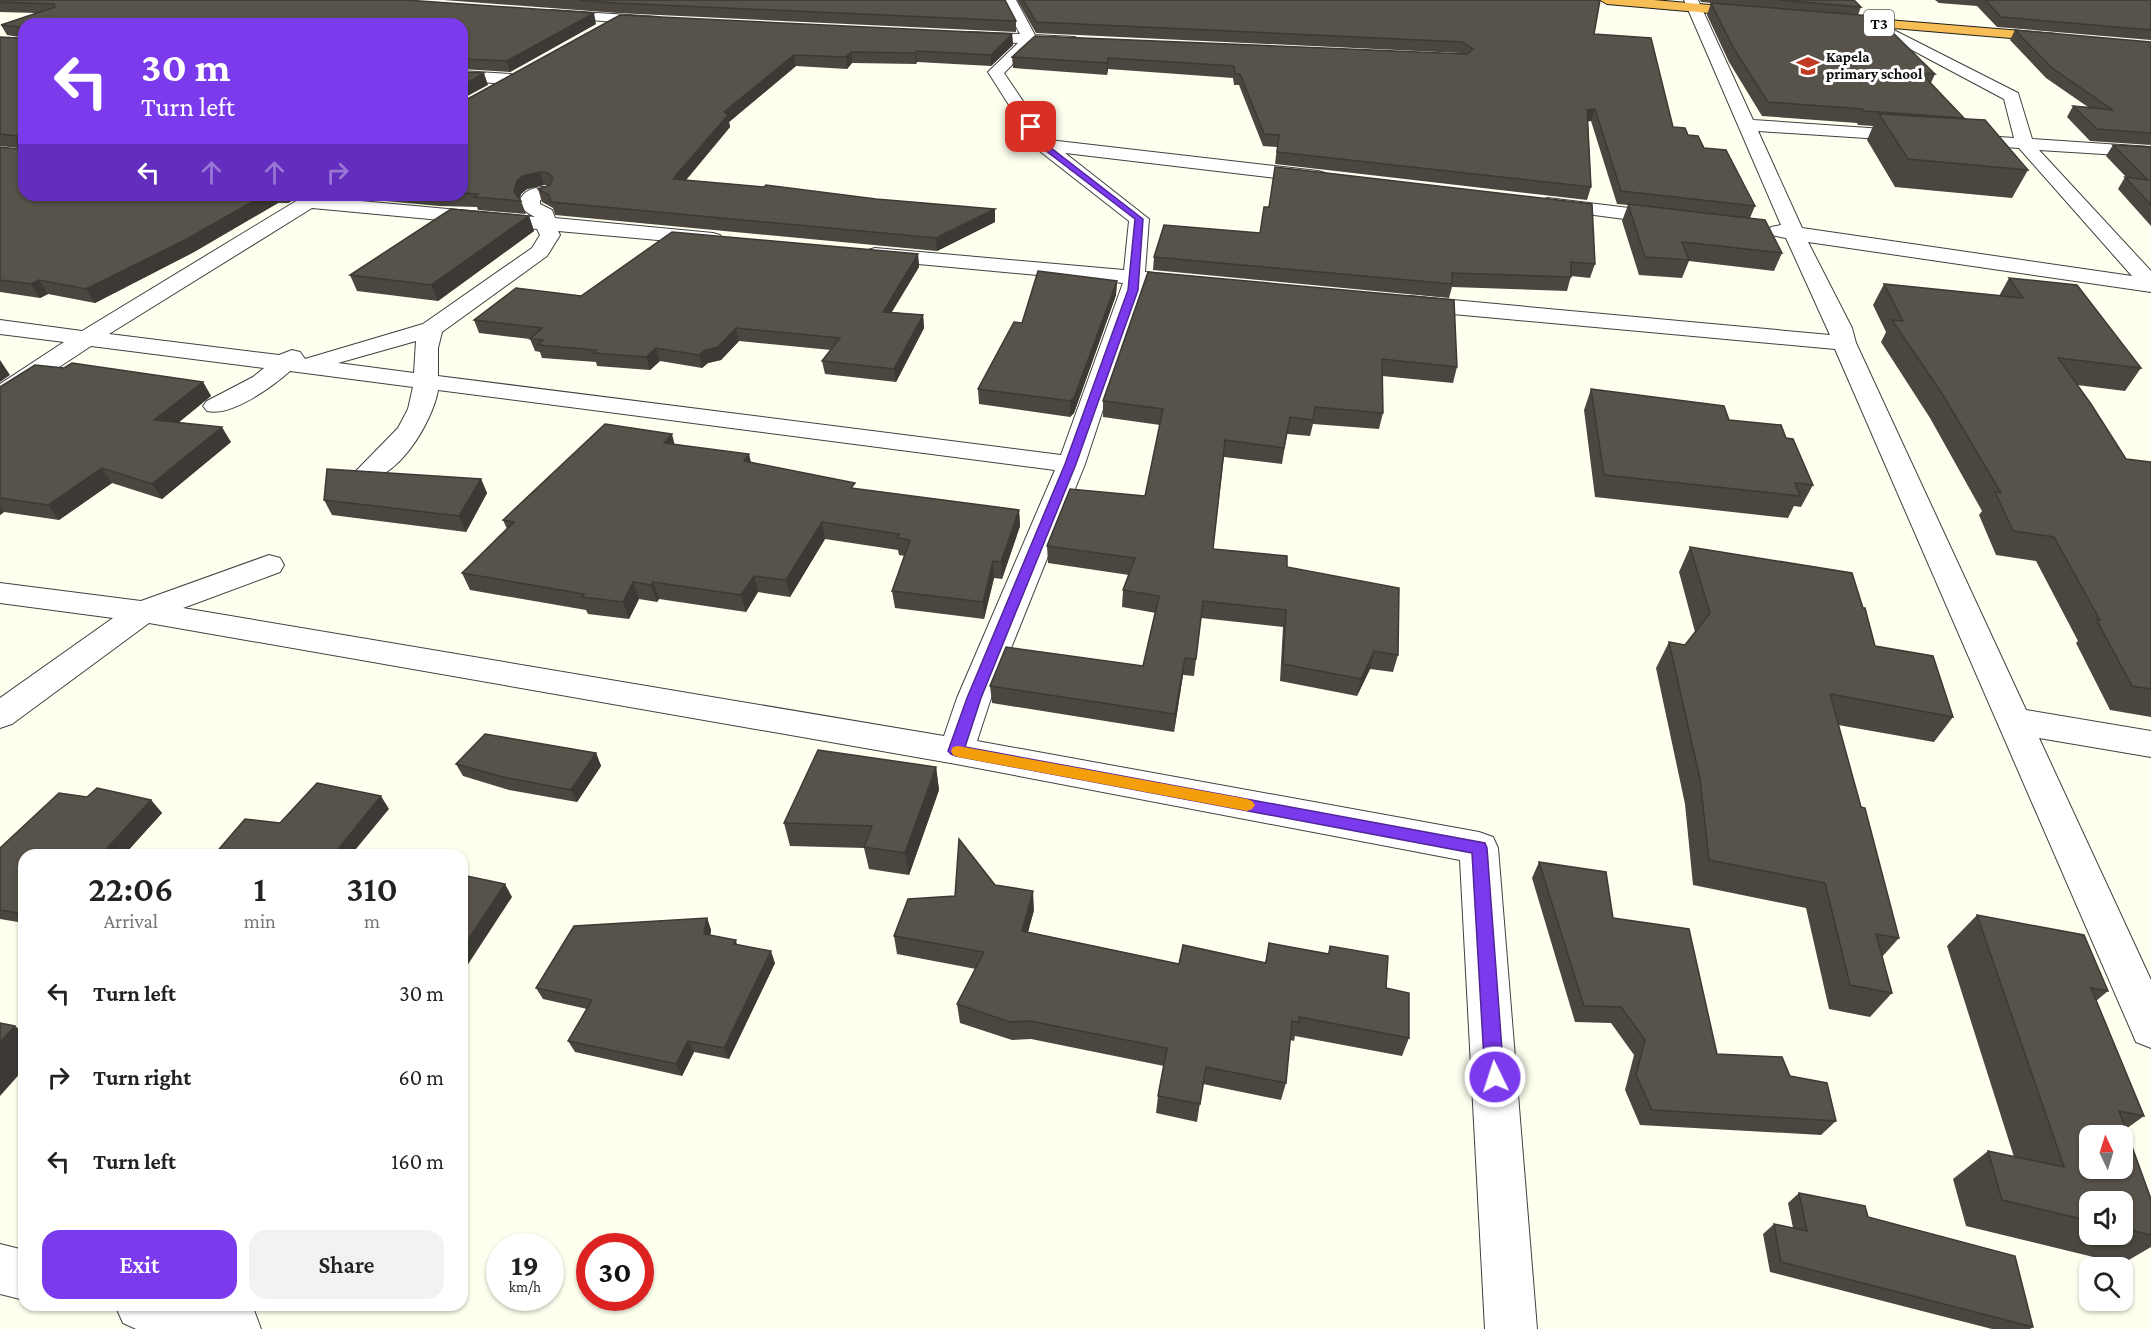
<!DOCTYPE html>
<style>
body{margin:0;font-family:"Crimson Pro",serif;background:#f2f2f2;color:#222;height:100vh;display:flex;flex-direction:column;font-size:22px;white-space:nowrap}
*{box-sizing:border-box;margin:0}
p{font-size:20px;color:#767676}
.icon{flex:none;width:33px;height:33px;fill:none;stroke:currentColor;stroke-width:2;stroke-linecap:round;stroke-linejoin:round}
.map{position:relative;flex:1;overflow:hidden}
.panel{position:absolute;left:18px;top:849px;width:450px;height:462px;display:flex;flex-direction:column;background:#fff;border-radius:18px;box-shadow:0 2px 4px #0004}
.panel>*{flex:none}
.guide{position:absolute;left:18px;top:18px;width:450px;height:183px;border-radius:18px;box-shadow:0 2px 4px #0004;background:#7c3aed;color:#fff;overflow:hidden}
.needle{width:39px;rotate:356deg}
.controls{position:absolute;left:2079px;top:1125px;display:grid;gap:12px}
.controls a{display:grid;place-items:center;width:54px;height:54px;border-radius:12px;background:#fff;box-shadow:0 2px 4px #0004;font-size:30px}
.speed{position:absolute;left:486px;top:1233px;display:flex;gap:12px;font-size:30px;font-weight:700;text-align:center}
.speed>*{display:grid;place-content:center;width:78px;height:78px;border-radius:50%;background:#fff;box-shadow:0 2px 4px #0004;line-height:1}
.speed small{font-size:15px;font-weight:400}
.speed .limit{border:9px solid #d22;background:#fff;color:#111}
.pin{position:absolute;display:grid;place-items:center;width:51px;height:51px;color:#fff;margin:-26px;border-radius:12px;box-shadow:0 3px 9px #0006}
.me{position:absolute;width:66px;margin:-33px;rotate:356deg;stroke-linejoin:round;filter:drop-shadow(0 0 4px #0008)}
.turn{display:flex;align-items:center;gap:21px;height:126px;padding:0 24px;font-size:27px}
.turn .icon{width:78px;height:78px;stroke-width:2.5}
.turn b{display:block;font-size:42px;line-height:51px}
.lanes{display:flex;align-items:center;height:57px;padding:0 24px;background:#0003;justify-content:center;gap:30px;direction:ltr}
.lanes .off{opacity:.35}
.eta{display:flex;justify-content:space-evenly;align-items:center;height:102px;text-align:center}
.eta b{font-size:36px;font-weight:600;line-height:42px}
.action{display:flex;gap:12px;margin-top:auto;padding:12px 24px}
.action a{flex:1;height:69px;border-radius:18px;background:#7c3aed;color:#fff;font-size:24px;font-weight:600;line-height:69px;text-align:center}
.action a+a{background:#f2f2f2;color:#222}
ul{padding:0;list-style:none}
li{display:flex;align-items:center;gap:18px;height:84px;padding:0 24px}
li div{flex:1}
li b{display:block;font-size:22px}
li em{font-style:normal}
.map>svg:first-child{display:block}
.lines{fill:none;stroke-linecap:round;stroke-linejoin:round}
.minor-casing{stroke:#414141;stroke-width:2}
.highway-casing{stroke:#1f1f1f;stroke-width:2}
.minor{fill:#fff;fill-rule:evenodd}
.highway{fill:#f7be56;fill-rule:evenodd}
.wall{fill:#4b4740;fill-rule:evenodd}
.shaded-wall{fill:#3d3934}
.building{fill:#57524a;stroke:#3d3934;stroke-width:1.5;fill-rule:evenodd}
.route{fill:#7c3aed;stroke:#51269a;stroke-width:1.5}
.slow{fill:#f59e0b}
.labels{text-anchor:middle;stroke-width:6;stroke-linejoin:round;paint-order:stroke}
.far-poi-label{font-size:15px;font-weight:bold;fill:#0e0e0e;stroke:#fff;text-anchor:start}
.shield{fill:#fff;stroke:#565656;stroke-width:1.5}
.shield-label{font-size:16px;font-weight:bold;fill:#0e0e0e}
</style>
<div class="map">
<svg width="2151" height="1329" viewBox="0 0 2151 1329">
<rect width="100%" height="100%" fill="#ffffef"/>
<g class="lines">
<g class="minor-casing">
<g id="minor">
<path d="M1002,0H1016L1035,35L1075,37L1082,41L1075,45L1034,43L1004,73L1049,140L1318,171L1325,173L1327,177L1325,181L1318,183L1065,153L1149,219L1145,272L1199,278L1202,283L1199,288L1191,290L1144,285L1085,464L991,698L977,741L1479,832L1493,837L1498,848L1537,1329H1485L1460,860L956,764L149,623L12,724L0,728V698L113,618L0,603V583L141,601L269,555L280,558L284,565L280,572L183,608L944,736L957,698L1055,470L438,390C433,421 395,487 359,478L355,472L398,428L408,409L413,387L290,371C272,387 231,417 207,411L203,406L207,401L253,377L264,368L91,346L9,400L0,403V384L64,342L0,334V320L82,331L306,195H330L328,198L535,217C503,202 530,182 552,188L555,192L552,196L540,200V204L552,210L555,218L713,233L720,235L723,239L720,243L713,245L558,231L560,235L547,256L442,332L438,348V376L1061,455L1123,283L875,260L868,258L865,254L868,250L875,248L1124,270L1129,221L1037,149L988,72L1018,43L968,40L961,36L968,32L1020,34ZM312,208L537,229L540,235L532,248L423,324L305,359L300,352L292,350L279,355L109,334ZM416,341L414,373L338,363Z"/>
<path d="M1684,0H1698L1753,120L2014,138L2004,99L1867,26L1865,23L1872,19L2018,93L2032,139L2151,147V157L2039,150L2151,271V292L1808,242L1852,328L1856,343L2026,710L2151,731V757L2039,738L2151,980V1048L2136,1042L1835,349L1409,310L1401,308L1398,303L1401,298L1409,296L1830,335L1786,238L1771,235L1768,231L1771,227L1781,225ZM1758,131L2019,148L2132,276L1802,228Z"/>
<polygon points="551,10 659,17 666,21 659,25 546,17 544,14 546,11"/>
<polygon points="462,71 511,74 519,79 511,84 462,81"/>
<polygon points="1548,198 1670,213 1677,215 1680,219 1677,223 1670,225 1541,208 1538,204 1541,200"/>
<polygon points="0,1244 24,1250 24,1300 0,1294"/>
<polygon points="115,1305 240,1305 254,1310 261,1329 136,1329 123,1323"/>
</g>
</g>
<g class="highway-casing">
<g id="highway">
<polygon points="1600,0 1654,0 1755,9 1762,13 1755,17 1607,4"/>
<polygon points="1839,16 2057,34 2064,38 2057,42 1834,23 1832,20 1834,17"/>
</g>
</g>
<use href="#minor" class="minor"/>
<use href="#highway" class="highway"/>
</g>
<g class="wall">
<polygon points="0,0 596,24 510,72 462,69 462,24 24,195 302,195 288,203 278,203 194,252 95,303 48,294 40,298 0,292 0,147 18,149 18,148 0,146 0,37 18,38 19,37 7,35 1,25 36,13 0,12"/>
<polygon points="443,0 1005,0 1016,21 1016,32 617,13"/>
<polygon points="1017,0 1600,0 1594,34 1673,127 1688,135 1704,148 1755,206 1750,218 1782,253 1774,271 1689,261 1682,278 1639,275 1622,221 1628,205 1617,204 1591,121 1588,121 1591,187 1587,200 1275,164 1277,147 1263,146 1239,85 1234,85 1233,78 1108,69 1107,75 1013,68 1012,57 1462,54 1460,53 1036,33"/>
<polygon points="1700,0 1854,0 1861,7 1858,15 1935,74 1931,83 1964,118 1964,119 2028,170 2012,198 1895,187 1867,140 1873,126 1858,125 1857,123 1762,116 1729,62 1707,15 1711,3 1761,7 1701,2"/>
<polygon points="1935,0 2151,0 2151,40 1997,27 1977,6 1939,3"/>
<polygon points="620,15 1012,34 1013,45 991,66 917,62 916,64 852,63 847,69 796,66 729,122 730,127 686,180 876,199 995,209 995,222 937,251 555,215 553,208 542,202 538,189 548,185 544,185 527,189 521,194 520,199 521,201 526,214 478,210 477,207 439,206 332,196 331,195 462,195 462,102"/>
<polygon points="2015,30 2151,42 2151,145 2090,141 2067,117 2073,106 2088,107 2046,78 2010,40"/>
<polygon points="2113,145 2151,147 2151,226 2118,189 2125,177 2127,178 2106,156"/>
<polygon points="529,216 534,231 438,301 357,291 350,275"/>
<polygon points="1164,225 1595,264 1590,278 1571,276 1567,291 1452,287 1449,298 1153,270 1154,257"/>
<polygon points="918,254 919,267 892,312 923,315 924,328 896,382 825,374 822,361 831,350 739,341 721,360 708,363 702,368 660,361 650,370 597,366 596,362 542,358 540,352 535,351 530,339 479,333 474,320 581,296"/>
<polygon points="1148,272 1457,367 1453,383 1382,376 1383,413 1379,429 1313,424 1310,436 1287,434 1282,464 1224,457 1213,549 1287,567 1398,655 1393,672 1370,669 1357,696 1280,681 1283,627 1201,618 1194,676 1183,675 1174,732 992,703 990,686 1143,666 1156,613 1122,607 1123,590 1129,575 1048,563 1047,546 1145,496 1160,425 1103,417 1103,401"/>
<polygon points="2009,278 2141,368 2125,391 2077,385 2126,459 2151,462 2151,717 2110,710 2076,643 2078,641 2036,561 1996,555 1979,515 1982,511 1930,418 1881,342 1886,332 1873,305 1884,284 1999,296"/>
<polygon points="1117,281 1116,295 1074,413 1070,417 979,404 978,389 1022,323"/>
<polygon points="64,368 203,382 211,396 178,423 231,442 162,499 112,483 59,520 4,512 0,515 0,387"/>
<polygon points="1591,389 1729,420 1786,438 1813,485 1801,507 1794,506 1788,518 1595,497 1584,410"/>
<polygon points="675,444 856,489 1019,510 1020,526 1002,579 994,578 984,619 895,608 892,591 905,556 899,555 898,550 825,539 790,597 758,592 746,612 659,599 657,602 639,599 629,619 588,614 586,610 470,590 462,573 507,529 503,520"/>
<polygon points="481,479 487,493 466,532 332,515 324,500"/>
<polygon points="1690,547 1875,646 1953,717 1934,742 1838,725 1899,938 1882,957 1892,993 1870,1017 1829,1009 1806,908 1693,885 1685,804 1656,668 1669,642 1685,645 1695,632 1679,572"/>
<polygon points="596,753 601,766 577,802 509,790 463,776 456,764"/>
<polygon points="936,767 939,790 909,875 869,869 864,848 790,846 784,823"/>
<polygon points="87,797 151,800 162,813 124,855 24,855 24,923 0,919 0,848"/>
<polygon points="1539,862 1613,918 1717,1054 1790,1076 1836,1121 1821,1135 1640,1125 1625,1090 1634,1055 1611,1023 1575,1022 1532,878"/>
<polygon points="995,885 1034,910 1028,932 1179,964 1265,963 1269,943 1328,954 1330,946 1386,988 1409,1038 1402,1056 1295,1036 1294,1041 1290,1040 1286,1083 1281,1100 1203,1084 1197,1122 1156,1113 1158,1096 1164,1066 1031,1039 1012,1040 960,1023 957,1004 976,969 897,954 894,936 955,896"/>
<path d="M1977,915L2108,991L2096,1001L2144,1116L2126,1129L2151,1199V1247L2122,1264L1966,1226L1953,1179L1988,1151L2014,1157L1947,946ZM2090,1202H2122V1234H2090Z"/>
<polygon points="707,918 711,930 710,936 736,940 737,945 775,963 729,1059 694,1052 682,1076 575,1052 568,1041 587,1009 543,999 536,988"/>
<polygon points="1799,1193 1868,1217 2033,1327 2030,1329 1992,1329 1770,1272 1763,1234 1774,1224 1793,1228 1788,1203"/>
</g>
<g class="shaded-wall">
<polygon points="594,13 596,24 510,72 507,61"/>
<polygon points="1012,34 1013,45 991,66 991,55"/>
<polygon points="916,51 917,62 916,64 915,53"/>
<polygon points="851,52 852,63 847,69 846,57"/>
<polygon points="794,55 796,66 729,122 730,127 676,192 673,179 724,112"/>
<polygon points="1108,58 1108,69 1107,75 1107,63"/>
<polygon points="484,73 488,85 462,99 462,86"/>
<polygon points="1595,109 1591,121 1584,122 1587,110"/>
<polygon points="540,172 544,185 527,189 521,194 519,201 514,192 517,181 523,176"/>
<polygon points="264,195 274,195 278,203 194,252 95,303 86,289"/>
<polygon points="284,195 302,195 288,203"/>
<polygon points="995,209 995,222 937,251 936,238"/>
<polygon points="529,216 534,231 438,301 431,285"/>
<polygon points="918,254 919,267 884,324 883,312"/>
<polygon points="39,280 48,294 40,298 31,284"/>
<polygon points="1117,281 1116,295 1074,413 1070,417 1070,401"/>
<polygon points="923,315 924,328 896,382 894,369"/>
<polygon points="736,328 739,341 721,360 708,363 702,368 699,355 705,350"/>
<polygon points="656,348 660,361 650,370 646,357"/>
<polygon points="0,360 10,375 0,382"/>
<polygon points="203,382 211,396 163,435 154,420"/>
<polygon points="222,427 231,442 162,499 152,484"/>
<polygon points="672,434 676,450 664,443"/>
<polygon points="749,454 753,470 744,461"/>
<polygon points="102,468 112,483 59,520 48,505"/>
<polygon points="481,479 487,493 466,532 459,516"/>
<polygon points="0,506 4,512 0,515"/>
<polygon points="1019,510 1020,526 1002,579 1001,562"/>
<polygon points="822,522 825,539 790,597 786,580"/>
<polygon points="993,561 994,578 984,619 983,602"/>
<polygon points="754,576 758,592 746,612 741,595"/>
<polygon points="633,582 639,599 629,619 623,602"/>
<polygon points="653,582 659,599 657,602 651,585"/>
<polygon points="1374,651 1370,669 1357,696 1361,679"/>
<polygon points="1185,658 1183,675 1174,732 1175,714"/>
<polygon points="596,753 601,766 577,802 571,790"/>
<polygon points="936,767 939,790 909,875 905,853"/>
<polygon points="381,796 389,809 351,855 338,849"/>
<polygon points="151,800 162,813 124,855 101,855"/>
<polygon points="505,884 512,897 465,969 462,965 462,949"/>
<polygon points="1033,891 1034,910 1023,950 1022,931"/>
<polygon points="707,918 711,930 709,946 704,934"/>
<polygon points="771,951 775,963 729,1059 724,1048"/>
<polygon points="15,1026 24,1033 24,1069 0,1096 0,1042"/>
<polygon points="688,1041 694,1052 682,1076 676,1064"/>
</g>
<g class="building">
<polygon points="0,0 406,0 594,13 507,61 462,59 462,24 24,24 24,195 264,195 187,239 86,289 39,280 31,284 0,280 0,147 18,149 18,136 0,134 0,37 18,38 20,36 20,27 1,25 55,7 54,4 0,2"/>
<polygon points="579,0 1005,0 1016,21 615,3"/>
<polygon points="1023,0 1600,0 1594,34 1651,38 1673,127 1685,128 1688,135 1698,136 1704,148 1726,150 1755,206 1621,191 1595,109 1587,110 1591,187 1277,152 1279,135 1264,134 1240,74 1235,74 1234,66 1108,58 1107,63 1012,57 1035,36 1467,54 1473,49 1462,42 1036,22"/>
<polygon points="1779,0 1854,0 1861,7"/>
<polygon points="1985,0 2151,0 2151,30 2001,17"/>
<polygon points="1711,3 1872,16 1881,21 1935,74 1921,73 1964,118 1864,111 1863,109 1768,102 1734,49"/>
<polygon points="620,15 1012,34 991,55 916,51 915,53 851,52 846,57 794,55 724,112 728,115 673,179 764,187 766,185 876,199 995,209 936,238 551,202 549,195 538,189 550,185 553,178 548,173 540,172 523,176 517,181 514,192 521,201 474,197 478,194 462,193 462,102"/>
<polygon points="2015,30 2151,42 2151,133 2097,129 2073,106 2113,110 2052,68"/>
<polygon points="462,72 484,73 462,86"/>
<polygon points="1879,114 1985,120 2028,170 1908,159"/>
<polygon points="2113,145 2151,147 2151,205 2125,177 2148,180"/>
<polygon points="1275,167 1592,204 1595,264 1571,262 1571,277 1452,273 1452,284 1154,257 1164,225 1260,233 1264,207 1269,207"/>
<polygon points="1628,204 1765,220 1782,253 1682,242 1689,260 1645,257"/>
<polygon points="451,209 529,216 431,285 350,275"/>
<polygon points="672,232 918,254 883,312 923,315 894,369 822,361 840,338 736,328 718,347 705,350 699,355 656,348 646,357 593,353 596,350 538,345 543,340 530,339 542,328 474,320 516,288 581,296"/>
<polygon points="1038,271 1117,281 1074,398 1070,401 978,389 1014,322 1022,323"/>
<polygon points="1148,272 1454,300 1457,367 1382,359 1383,413 1315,407 1313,420 1290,417 1284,448 1225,440 1213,549 1287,556 1287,567 1399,588 1398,655 1374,651 1361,679 1283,664 1286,610 1203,601 1196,659 1185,658 1175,714 990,686 1006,647 1143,666 1159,596 1123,590 1135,558 1047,546 1070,489 1145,496 1163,409 1103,401"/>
<polygon points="2009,278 2077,285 2141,368 2058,358 2091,404 2126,459 2151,462 2151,689 2132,686 2096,619 2100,620 2054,537 2013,531 1995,492 2001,493 1943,395 1892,320 1903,321 1884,284 2023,298"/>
<polygon points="72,363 203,382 154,420 222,427 152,484 102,468 48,505 0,498 0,387 35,365 64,368"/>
<polygon points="1591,389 1724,406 1729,420 1781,425 1786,438 1793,439 1813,485 1795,483 1800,496 1604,475"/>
<polygon points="605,424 672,434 664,443 749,454 744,461 855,483 851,488 1019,510 1001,562 993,561 983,602 892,591 910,540 897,538 899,534 822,522 786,580 754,576 741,595 653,582 651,585 633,582 623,602 582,597 584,594 462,573 514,522 503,520"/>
<polygon points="327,469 481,479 459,516 324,500"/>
<polygon points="1690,547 1852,573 1863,608 1865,608 1875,646 1933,656 1953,717 1830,694 1861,807 1865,808 1899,938 1876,934 1892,993 1850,985 1825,883 1709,860 1700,779 1669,642 1685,645 1710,613"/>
<polygon points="485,734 596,753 571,790 503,777 456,764"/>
<polygon points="818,750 936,767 905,853 864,847 872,826 784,823"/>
<polygon points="317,783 381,796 338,849 368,855 214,855 245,819 280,823"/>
<polygon points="97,788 151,800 101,855 24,855 24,914 0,910 0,848 59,793 87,797"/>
<polygon points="959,839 995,885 1033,891 1022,931 1179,964 1183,945 1266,963 1269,943 1329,954 1330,946 1388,956 1386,988 1409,993 1409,1038 1299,1017 1299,1023 1292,1021 1286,1083 1206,1067 1200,1104 1158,1096 1167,1048 1030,1021 1010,1022 957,1004 984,952 894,936 908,899 955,896"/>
<polygon points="1539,862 1606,872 1613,918 1689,929 1717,1054 1782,1057 1790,1076 1827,1083 1836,1121 1652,1110 1636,1075 1645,1040 1621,1007 1584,1006"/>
<polygon points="462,875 505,884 462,949"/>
<path d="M1977,915L2084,935L2108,991L2091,988L2144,1116L2119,1111L2151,1199V1235L2122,1228V1202H2090V1221L2002,1200L1988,1151L2064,1167ZM2090,1136H2122V1168H2090Z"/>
<polygon points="707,918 704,934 736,940 734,944 771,951 724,1048 688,1041 676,1064 568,1041 592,1000 536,988 574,926"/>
<polygon points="0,1023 15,1026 0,1042"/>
<polygon points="1799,1193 1865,1206 1868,1217 2015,1256 2033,1327 1781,1262 1774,1224 1807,1231"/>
</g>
<polygon class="route" points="1029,125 1034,125 1046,144 1143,219 1138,290 1076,464 981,698 965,747 1485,843 1487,848 1504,1077 1501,1083 1495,1086 1488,1083 1485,1077 1472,853 956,756 951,754 948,751 967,698 1065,464 1128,290 1135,219 1041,147"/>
<polygon class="slow" points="958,746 1247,799 1252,801 1255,805 1252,809 1247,811 958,757 953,755 951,751 953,747"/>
<defs>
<g id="school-bare" transform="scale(1.8)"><path d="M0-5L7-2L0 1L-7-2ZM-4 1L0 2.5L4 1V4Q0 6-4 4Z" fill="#c13a23" stroke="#fff" stroke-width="2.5" paint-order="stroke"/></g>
</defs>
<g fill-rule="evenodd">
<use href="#school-bare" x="1808" y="66"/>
</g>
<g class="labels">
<g class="far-poi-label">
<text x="1826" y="62">Kapela<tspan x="1826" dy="17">primary school</tspan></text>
</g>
<rect class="shield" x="1864" y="10" width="30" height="26" rx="4.5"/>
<g class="shield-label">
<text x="1879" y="29">T3</text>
</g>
</g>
</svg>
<div class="controls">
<a><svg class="needle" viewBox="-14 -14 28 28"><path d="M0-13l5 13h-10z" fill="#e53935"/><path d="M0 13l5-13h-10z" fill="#767676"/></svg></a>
<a><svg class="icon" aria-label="sound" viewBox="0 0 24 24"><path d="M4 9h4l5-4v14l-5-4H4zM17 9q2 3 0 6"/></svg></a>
<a><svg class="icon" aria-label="search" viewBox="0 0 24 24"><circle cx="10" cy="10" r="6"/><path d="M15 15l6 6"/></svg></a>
</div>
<div class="speed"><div>19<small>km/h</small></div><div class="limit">30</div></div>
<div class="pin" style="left:1031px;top:127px;background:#d93025"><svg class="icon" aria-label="arrive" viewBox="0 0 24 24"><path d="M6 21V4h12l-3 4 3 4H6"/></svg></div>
<svg class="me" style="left:1495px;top:1077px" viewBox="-20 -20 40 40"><circle r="17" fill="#7c3aed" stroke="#fff" stroke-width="3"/><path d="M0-11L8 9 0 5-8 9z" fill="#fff"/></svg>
<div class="guide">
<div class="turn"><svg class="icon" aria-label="left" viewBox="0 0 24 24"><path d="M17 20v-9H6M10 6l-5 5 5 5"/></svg><div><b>30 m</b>Turn left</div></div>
<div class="lanes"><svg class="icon" aria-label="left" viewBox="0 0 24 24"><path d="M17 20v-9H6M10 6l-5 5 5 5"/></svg><svg class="icon off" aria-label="ahead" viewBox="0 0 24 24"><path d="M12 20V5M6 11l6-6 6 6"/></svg><svg class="icon off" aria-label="ahead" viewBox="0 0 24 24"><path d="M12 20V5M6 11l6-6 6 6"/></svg><svg class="icon off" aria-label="right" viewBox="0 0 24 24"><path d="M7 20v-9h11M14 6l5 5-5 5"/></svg></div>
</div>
<section class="panel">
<div class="eta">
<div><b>22:06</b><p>Arrival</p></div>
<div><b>1</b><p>min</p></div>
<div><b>310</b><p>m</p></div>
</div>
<ul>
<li><svg class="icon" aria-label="left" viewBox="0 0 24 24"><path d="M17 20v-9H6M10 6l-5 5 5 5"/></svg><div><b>Turn left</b></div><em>30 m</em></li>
<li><svg class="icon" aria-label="right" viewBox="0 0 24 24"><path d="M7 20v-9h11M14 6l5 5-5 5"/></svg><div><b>Turn right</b></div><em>60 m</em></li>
<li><svg class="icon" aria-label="left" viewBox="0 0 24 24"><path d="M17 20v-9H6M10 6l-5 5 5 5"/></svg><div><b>Turn left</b></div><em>160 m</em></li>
</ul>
<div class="action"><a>Exit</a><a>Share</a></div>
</section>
</div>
